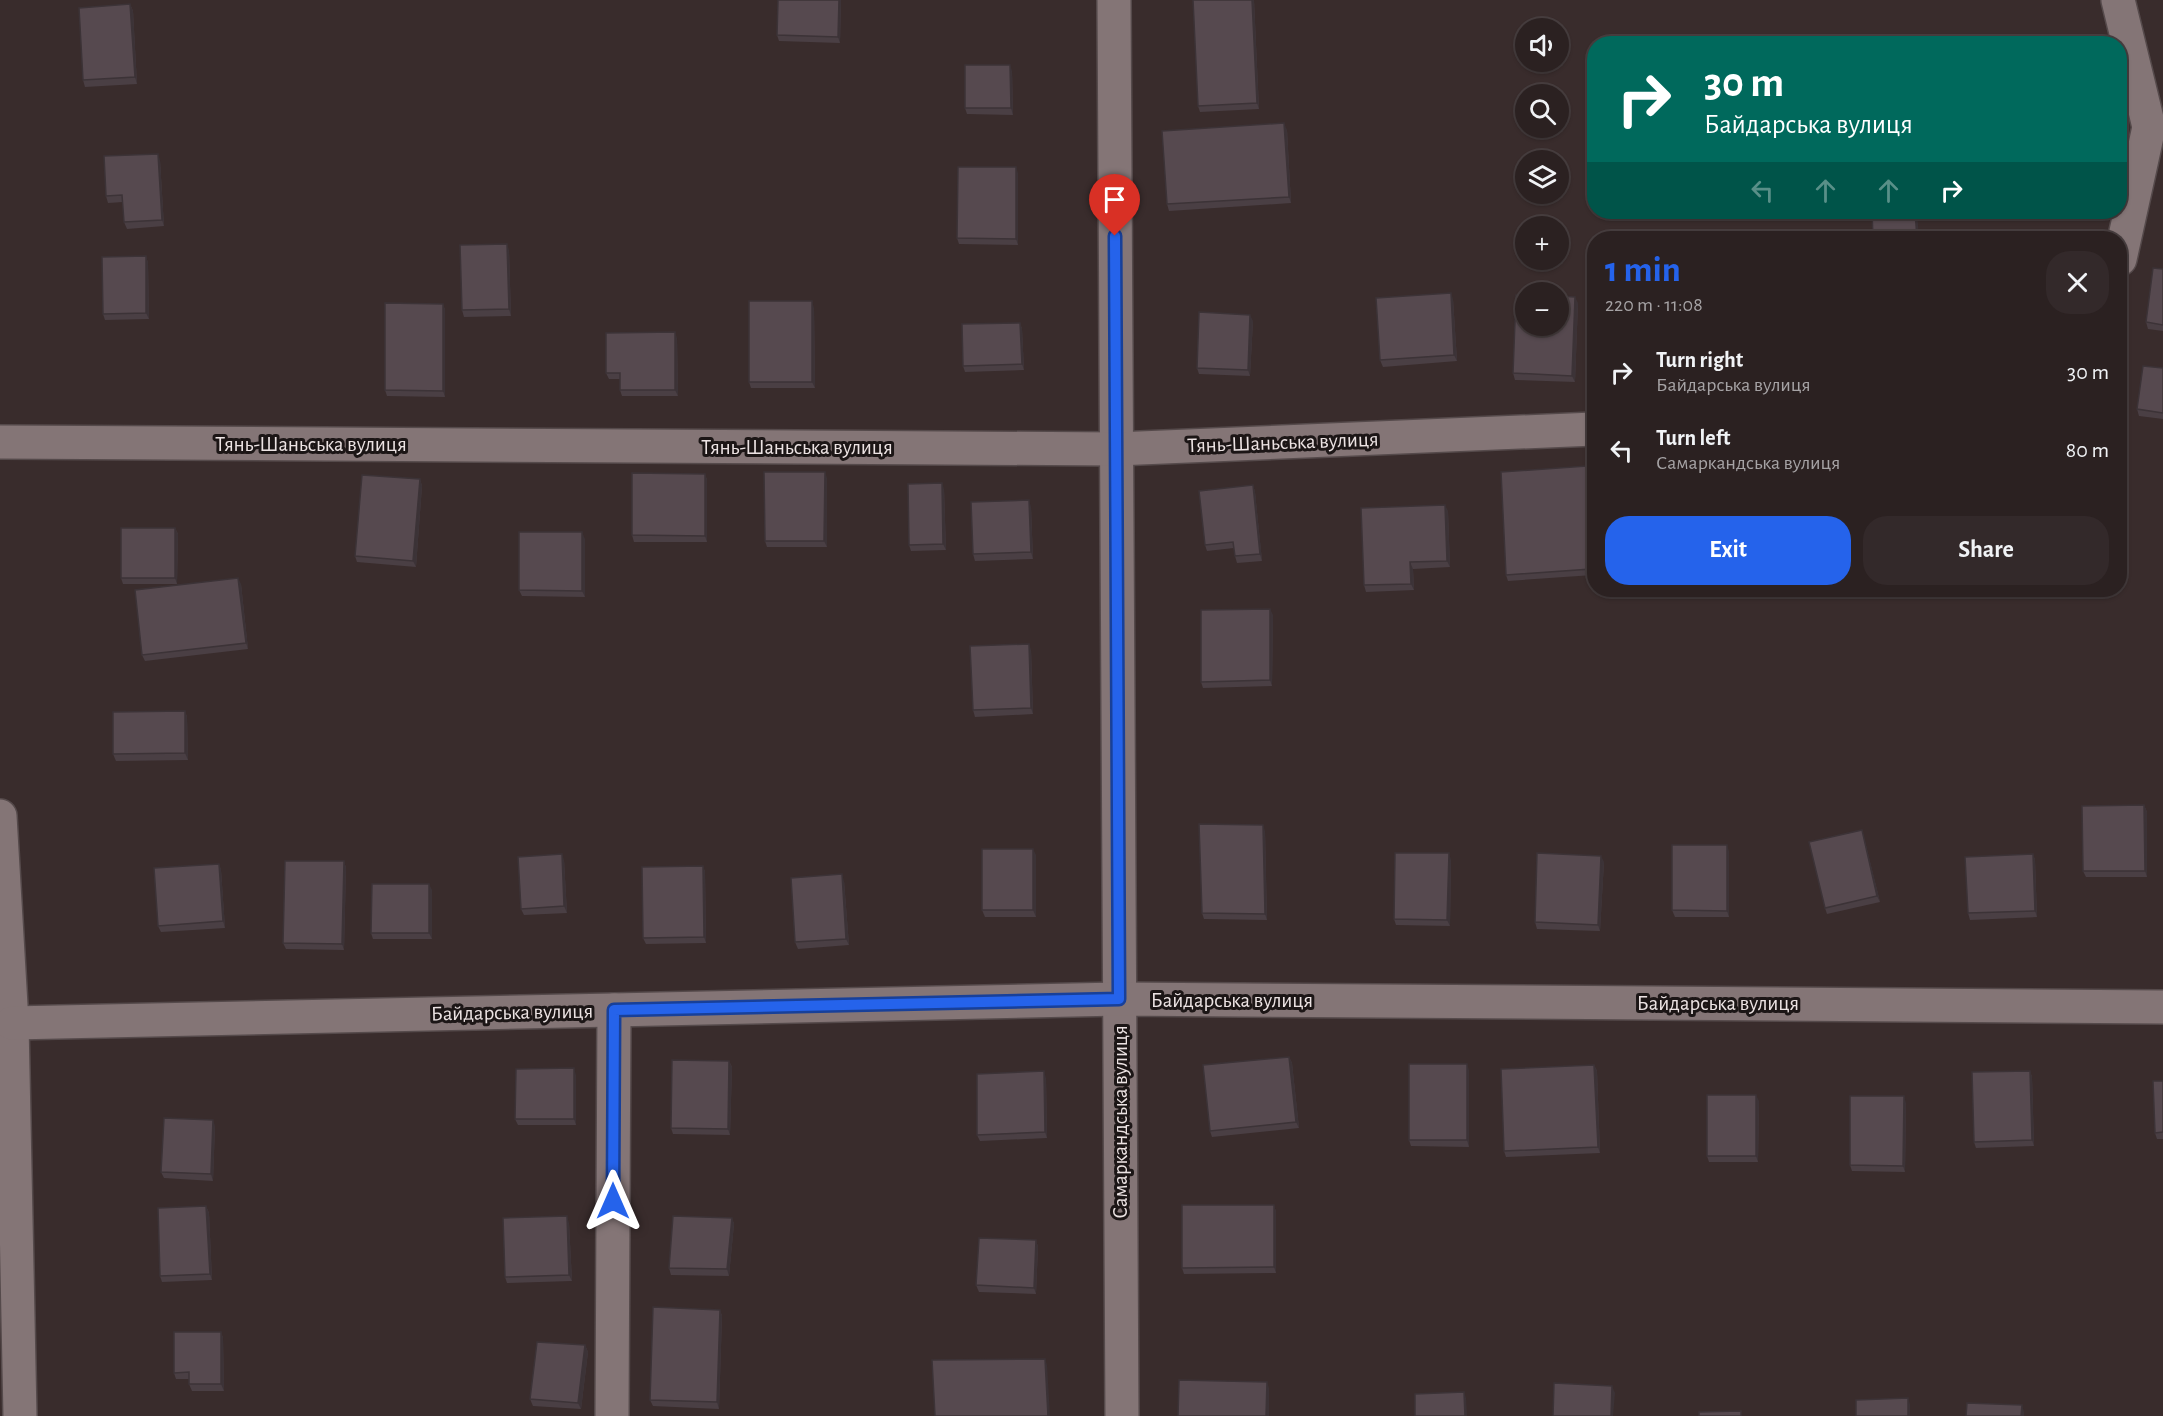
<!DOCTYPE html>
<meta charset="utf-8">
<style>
body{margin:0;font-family:"Alegreya Sans",sans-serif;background:#33292a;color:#f1f3f6;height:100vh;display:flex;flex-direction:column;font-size:22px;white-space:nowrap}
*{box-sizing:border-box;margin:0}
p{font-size:20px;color:#a6a3a5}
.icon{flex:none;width:33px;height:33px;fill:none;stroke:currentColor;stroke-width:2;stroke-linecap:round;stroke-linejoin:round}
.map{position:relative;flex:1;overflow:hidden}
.sheet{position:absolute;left:1587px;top:231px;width:540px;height:366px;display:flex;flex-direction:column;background:#2b2121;border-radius:24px;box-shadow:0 2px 4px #0004,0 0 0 2px #473e3f}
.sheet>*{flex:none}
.banner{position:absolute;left:1587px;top:36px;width:540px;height:183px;border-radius:24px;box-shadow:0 2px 4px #0004,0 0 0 2px #473e3f;background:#00695c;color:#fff;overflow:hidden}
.controls{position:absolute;left:1515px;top:18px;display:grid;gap:12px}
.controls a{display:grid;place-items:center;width:54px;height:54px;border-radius:50%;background:#2b2121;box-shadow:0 2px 4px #0004,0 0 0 2px #473e3f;font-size:30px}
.pin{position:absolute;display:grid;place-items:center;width:51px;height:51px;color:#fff;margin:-62px -26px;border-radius:50% 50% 50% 0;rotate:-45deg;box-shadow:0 0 6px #0007}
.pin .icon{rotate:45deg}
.me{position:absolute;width:66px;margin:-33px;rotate:0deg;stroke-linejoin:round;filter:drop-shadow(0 0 4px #0008)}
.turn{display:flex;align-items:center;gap:21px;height:126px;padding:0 18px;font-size:27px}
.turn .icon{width:78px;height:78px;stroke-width:2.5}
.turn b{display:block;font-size:42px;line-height:51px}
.lanes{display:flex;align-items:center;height:57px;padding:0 18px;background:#0003;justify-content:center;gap:30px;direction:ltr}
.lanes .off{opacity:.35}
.round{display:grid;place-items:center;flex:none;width:63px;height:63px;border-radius:24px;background:#33292a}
.summary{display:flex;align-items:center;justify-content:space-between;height:102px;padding:0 18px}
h1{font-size:36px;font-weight:700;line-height:45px;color:#2563eb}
.cta{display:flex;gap:12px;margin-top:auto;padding:12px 18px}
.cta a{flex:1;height:69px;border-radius:24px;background:#2563eb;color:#fff;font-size:24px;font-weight:700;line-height:69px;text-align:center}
.cta a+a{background:#33292a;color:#f1f3f6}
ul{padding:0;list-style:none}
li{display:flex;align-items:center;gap:18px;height:78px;padding:0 18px}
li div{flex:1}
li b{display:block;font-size:22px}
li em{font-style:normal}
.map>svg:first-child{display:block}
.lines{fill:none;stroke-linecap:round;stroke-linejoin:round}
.minor-casing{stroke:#554a4b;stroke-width:36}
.minor{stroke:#847576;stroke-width:33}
.wall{fill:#4a3f44}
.shaded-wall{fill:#3c3337}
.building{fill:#56494f;stroke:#3c3337;stroke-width:1.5}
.route-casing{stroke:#184099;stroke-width:15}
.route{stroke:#2563eb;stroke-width:10}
.labels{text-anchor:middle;stroke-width:6;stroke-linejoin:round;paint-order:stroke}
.street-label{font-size:21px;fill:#ece3e3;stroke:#1c1616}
</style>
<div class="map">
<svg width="2163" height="1416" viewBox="0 0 2163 1416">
<rect width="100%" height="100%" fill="#392c2c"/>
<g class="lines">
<g class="minor-casing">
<g id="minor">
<polyline points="1114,0 1122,1416"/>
<polyline points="2118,0 2149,127 2120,259"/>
<polyline points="0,442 1116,449 1594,429"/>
<polyline points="0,816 12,1023 20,1416"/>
<polyline points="12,1023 1119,999 2163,1007"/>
<polyline points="612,1416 614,1010"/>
</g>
</g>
<use href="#minor" class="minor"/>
</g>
<g class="wall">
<polygon points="778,0 841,0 840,43 779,41 777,35"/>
<polygon points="1254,0 1259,109 1200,112 1198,106"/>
<polygon points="130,4 133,11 137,84 85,87 83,80"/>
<polygon points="1012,71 1013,115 967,114 965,108"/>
<polygon points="1287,130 1291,203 1169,211 1167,204"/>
<polygon points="160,160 164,226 127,229 124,222 123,202 108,203 106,196"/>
<polygon points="1018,173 1018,245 959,244 957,238"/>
<polygon points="509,250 511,316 464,317 462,310"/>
<polygon points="146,256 148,263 149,319 105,320 103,314"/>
<polygon points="2163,269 2163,331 2148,329 2146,322"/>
<polygon points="1453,299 1457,361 1383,367 1380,360"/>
<polygon points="1578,303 1575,382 1515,380 1513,373"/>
<polygon points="443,304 445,310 445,397 387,396 385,390"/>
<polygon points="814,308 815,388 751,388 749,382"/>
<polygon points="1253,321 1250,376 1199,374 1197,368"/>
<polygon points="1020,323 1022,329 1024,370 965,372 963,366"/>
<polygon points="677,338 678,396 622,396 620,390 620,379 609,379 606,373"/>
<polygon points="2163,368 2163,419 2139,416 2137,409"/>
<polygon points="1590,472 1593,575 1508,581 1506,575"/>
<polygon points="705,474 707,480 707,542 634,542 632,535"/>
<polygon points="827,478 827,547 767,547 765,541"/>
<polygon points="420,479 422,486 416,567 357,562 355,556"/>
<polygon points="1253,485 1255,492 1262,561 1237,563 1235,556 1234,548 1207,551 1205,545"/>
<polygon points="944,489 946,550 911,551 909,545"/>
<polygon points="1031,507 1033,559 975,561 973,554"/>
<polygon points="1448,511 1450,567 1413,569 1414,590 1366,592 1364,585"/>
<polygon points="175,528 178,534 177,584 123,584 121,578"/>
<polygon points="585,539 585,597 522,596 519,590"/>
<polygon points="241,584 248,649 145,661 142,655"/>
<polygon points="1273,615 1272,686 1203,688 1201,682"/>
<polygon points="1031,650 1033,714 975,717 973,710"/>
<polygon points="185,711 187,717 188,760 116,761 113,754"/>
<polygon points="2144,805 2147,812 2147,877 2086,877 2083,871"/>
<polygon points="1862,830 1880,902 1827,914 1825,908"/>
<polygon points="1265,831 1267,920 1204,919 1202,913"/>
<polygon points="1729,851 1729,917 1675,917 1672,910"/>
<polygon points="2033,854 2035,860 2037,917 1970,920 1968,913"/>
<polygon points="1036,855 1036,917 985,917 982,910"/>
<polygon points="564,860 567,913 524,915 521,909"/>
<polygon points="1451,860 1450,926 1396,925 1394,919"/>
<polygon points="344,861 346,868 344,950 286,949 283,943"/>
<polygon points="1604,862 1600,931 1537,929 1535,922"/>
<polygon points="219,864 221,870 225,928 161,932 158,926"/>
<polygon points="703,866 705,872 706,943 646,944 643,938"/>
<polygon points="844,881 849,945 798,949 795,942"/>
<polygon points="432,890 432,939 373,939 371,933"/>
<polygon points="1289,1057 1292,1063 1299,1128 1212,1137 1210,1131"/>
<polygon points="729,1061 732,1067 730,1135 673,1134 671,1128"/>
<polygon points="1594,1065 1597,1071 1600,1153 1506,1157 1504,1151"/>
<polygon points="1469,1070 1469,1147 1411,1146 1409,1140"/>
<polygon points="2030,1071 2032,1077 2034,1146 1976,1148 1974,1142"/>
<polygon points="576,1075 576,1125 518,1125 515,1119"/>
<polygon points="1046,1078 1047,1138 980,1141 977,1135"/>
<polygon points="2163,1081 2163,1139 2157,1139 2155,1133"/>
<polygon points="1759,1101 1758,1162 1709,1162 1707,1156"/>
<polygon points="1906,1103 1905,1172 1852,1171 1850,1165"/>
<polygon points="215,1126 213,1181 164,1178 161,1172"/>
<polygon points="1274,1205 1276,1212 1276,1273 1184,1274 1182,1268"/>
<polygon points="206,1206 209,1213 212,1280 162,1282 160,1276"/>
<polygon points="732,1218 734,1224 729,1276 671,1275 669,1268"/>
<polygon points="569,1223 572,1281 507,1283 505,1277"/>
<polygon points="1036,1240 1038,1247 1036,1294 979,1292 976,1285"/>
<polygon points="720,1310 722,1316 719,1409 653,1406 650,1400"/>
<polygon points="221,1332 223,1338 224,1391 192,1391 189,1384 189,1379 176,1379 174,1373"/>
<polygon points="585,1345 588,1352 581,1409 533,1406 530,1399"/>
</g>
<g class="shaded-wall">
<polygon points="839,0 841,0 840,43 838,37"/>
<polygon points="1252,0 1254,0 1259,109 1257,103"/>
<polygon points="130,4 133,11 137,84 135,77"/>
<polygon points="1010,65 1012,71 1013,115 1011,108"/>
<polygon points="1284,123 1287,130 1291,203 1289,197"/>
<polygon points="158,154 160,160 164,226 162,220"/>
<polygon points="1016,167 1018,173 1018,245 1016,239"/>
<polygon points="1915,212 1917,212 1919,238 1917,238"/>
<polygon points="507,244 509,250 511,316 509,309"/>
<polygon points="146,256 148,263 149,319 146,313"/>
<polygon points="1451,293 1453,299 1457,361 1454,355"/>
<polygon points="1575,297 1578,303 1575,382 1572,376"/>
<polygon points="812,301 814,308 815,388 812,382"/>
<polygon points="443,304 445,310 445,397 443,391"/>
<polygon points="1250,315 1253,321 1250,376 1248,370"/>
<polygon points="1020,323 1022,329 1024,370 1022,364"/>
<polygon points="675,332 677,338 678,396 675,390"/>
<polygon points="1587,466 1590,472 1593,575 1591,569"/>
<polygon points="825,472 827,478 827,547 824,541"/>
<polygon points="705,474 707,480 707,542 705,536"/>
<polygon points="420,479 422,486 416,567 413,561"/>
<polygon points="942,483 944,489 946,550 943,544"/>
<polygon points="1253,485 1255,492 1262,561 1260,554"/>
<polygon points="1029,500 1031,507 1033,559 1031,552"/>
<polygon points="1445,505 1448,511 1450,567 1447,561"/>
<polygon points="175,528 178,534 177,584 175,578"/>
<polygon points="582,532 585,539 585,597 582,591"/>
<polygon points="1410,562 1413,569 1414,590 1411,584"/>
<polygon points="238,578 241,584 248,649 246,643"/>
<polygon points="1270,609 1273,615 1272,686 1270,680"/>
<polygon points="1029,644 1031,650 1033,714 1031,708"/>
<polygon points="185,711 187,717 188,760 185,753"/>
<polygon points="2144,805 2147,812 2147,877 2145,871"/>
<polygon points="1263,825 1265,831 1267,920 1265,914"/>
<polygon points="1862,830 1864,837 1880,902 1877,896"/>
<polygon points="1727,845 1729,851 1729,917 1727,911"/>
<polygon points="1033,849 1036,855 1036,917 1033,910"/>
<polygon points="1449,853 1451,860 1450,926 1447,920"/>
<polygon points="562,854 564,860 567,913 564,906"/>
<polygon points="2033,854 2035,860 2037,917 2035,911"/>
<polygon points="1601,856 1604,862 1600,931 1598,925"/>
<polygon points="344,861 346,868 344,950 342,944"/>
<polygon points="219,864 221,870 225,928 223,921"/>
<polygon points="703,866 705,872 706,943 704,937"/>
<polygon points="842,874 844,881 849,945 846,939"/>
<polygon points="429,884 432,890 432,939 429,933"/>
<polygon points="1289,1057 1292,1063 1299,1128 1296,1122"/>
<polygon points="729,1061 732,1067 730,1135 728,1129"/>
<polygon points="1467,1064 1469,1070 1469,1147 1467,1140"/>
<polygon points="1594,1065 1597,1071 1600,1153 1598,1147"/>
<polygon points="574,1068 576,1075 576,1125 574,1119"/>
<polygon points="1044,1071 1046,1078 1047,1138 1045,1132"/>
<polygon points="2030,1071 2032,1077 2034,1146 2032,1140"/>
<polygon points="1756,1095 1759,1101 1758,1162 1756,1156"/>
<polygon points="1904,1096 1906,1103 1905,1172 1903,1166"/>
<polygon points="213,1120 215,1126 213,1181 211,1174"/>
<polygon points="1274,1205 1276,1212 1276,1273 1274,1267"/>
<polygon points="206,1206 209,1213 212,1280 210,1274"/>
<polygon points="567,1216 569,1223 572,1281 569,1275"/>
<polygon points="732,1218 734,1224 729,1276 727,1269"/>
<polygon points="1036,1240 1038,1247 1036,1294 1034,1288"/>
<polygon points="720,1310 722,1316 719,1409 717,1402"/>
<polygon points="221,1332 223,1338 224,1391 221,1384"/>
<polygon points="585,1345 588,1352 581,1409 578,1403"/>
<polygon points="1045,1359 1047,1365 1050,1416 1048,1416"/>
<polygon points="1267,1382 1269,1388 1269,1416 1266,1416"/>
<polygon points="1612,1386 1615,1393 1613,1416 1611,1416"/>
<polygon points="1464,1392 1466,1398 1467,1416 1465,1416"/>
<polygon points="1908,1398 1910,1404 1910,1416 1908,1416"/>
<polygon points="2022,1405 2024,1412 2024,1416 2021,1416"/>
</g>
<g class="building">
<polygon points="778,0 839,0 838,37 777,35"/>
<polygon points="1193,0 1252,0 1257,103 1198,106"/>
<polygon points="130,4 135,77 83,80 79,8"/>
<polygon points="965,65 1010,65 1011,108 965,108"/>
<polygon points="1284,123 1289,197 1167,204 1162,131"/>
<polygon points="158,154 162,220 124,222 122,195 106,196 104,156"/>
<polygon points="958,167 1016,167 1016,239 957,238"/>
<polygon points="1872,212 1915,212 1917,238 1873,238"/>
<polygon points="507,244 509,309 462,310 460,245"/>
<polygon points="146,256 146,313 103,314 102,257"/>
<polygon points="2153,268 2163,269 2163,325 2146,322"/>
<polygon points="1451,293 1454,355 1380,360 1376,298"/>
<polygon points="1516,295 1526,295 1526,326 1558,326 1558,296 1575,297 1572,376 1513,373"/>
<rect x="749" y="301" width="63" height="81"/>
<polygon points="385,303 443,304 443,391 385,390"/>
<polygon points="1199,312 1250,315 1248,370 1197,368"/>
<polygon points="1020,323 1022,364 963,366 962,324"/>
<polygon points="675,332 675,390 620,390 620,373 606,373 606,333"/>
<polygon points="2143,366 2163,368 2163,413 2137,409"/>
<polygon points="1587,466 1591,569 1506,575 1501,472"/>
<polygon points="764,472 825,472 824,541 765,541"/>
<polygon points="632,473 705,474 705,536 632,535"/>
<polygon points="362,475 420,479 413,561 355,556"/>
<polygon points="942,483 943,544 909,545 908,484"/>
<polygon points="1253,485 1260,554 1235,556 1233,542 1205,545 1199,491"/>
<polygon points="1029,500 1031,552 973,554 971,502"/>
<polygon points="1445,505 1447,561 1410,562 1411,584 1364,585 1361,508"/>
<rect x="121" y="528" width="54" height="50"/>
<polygon points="519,532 582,532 582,591 519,590"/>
<polygon points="238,578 246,643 142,655 135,590"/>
<polygon points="1270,609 1270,680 1201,682 1201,610"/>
<polygon points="1029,644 1031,708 973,710 970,646"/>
<polygon points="185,711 185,753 113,754 113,712"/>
<polygon points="2144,805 2145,871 2083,871 2082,806"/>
<polygon points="1199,824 1263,825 1265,914 1202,913"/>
<polygon points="1862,830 1877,896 1825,908 1809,842"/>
<polygon points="1672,845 1727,845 1727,911 1672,910"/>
<rect x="982" y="849" width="51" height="61"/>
<polygon points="1395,853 1449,853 1447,920 1394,919"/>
<polygon points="1537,853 1601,856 1598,925 1535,922"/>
<polygon points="562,854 564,906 521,909 518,857"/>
<polygon points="2033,854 2035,911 1968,913 1965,857"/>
<polygon points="285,861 344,861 342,944 283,943"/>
<polygon points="219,864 223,921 158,926 154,868"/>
<polygon points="703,866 704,937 643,938 642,867"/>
<polygon points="842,874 846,939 795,942 791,878"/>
<polygon points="372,884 429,884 429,933 371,933"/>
<polygon points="1289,1057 1296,1122 1210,1131 1203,1065"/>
<polygon points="672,1060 729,1061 728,1129 671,1128"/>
<rect x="1409" y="1064" width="58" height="76"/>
<polygon points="1594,1065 1598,1147 1504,1151 1501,1069"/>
<polygon points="574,1068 574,1119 515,1119 516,1069"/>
<polygon points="1044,1071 1045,1132 977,1135 977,1074"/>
<polygon points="2030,1071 2032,1140 1974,1142 1972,1072"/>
<polygon points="2153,1081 2163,1081 2163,1132 2155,1133"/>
<rect x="1707" y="1095" width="49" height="61"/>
<polygon points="1850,1096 1904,1096 1903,1166 1850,1165"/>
<polygon points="164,1118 213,1120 211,1174 161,1172"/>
<polygon points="1182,1205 1274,1205 1274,1267 1182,1268"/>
<polygon points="206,1206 210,1274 160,1276 158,1208"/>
<polygon points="567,1216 569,1275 505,1277 503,1218"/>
<polygon points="673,1216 732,1218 727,1269 669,1268"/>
<polygon points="979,1238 1036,1240 1034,1288 976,1285"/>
<polygon points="653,1307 720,1310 717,1402 650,1400"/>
<polygon points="174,1332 221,1332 221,1384 189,1384 189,1372 174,1373"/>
<polygon points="537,1342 585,1345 578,1403 530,1399"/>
<polygon points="1045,1359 1048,1416 935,1416 932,1360"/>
<polygon points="1179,1380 1267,1382 1266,1416 1178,1416"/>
<polygon points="1554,1383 1612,1386 1611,1416 1553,1416"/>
<polygon points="1464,1392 1465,1416 1415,1416 1415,1394"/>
<polygon points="1908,1398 1908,1416 1856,1416 1856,1400"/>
<polygon points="1967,1403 2022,1405 2021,1416 1966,1416"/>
<polygon points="1741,1411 1741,1416 1699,1416 1699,1412"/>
</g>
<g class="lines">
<g class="route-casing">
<polyline id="route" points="613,1201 614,1010 1119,999 1115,236"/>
</g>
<use href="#route" class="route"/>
</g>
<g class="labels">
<g class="street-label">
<text transform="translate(1283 442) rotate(-2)" y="7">Тянь-Шаньська вулиця</text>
<text x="311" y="451">Тянь-Шаньська вулиця</text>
<text x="797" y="454">Тянь-Шаньська вулиця</text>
<text x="1232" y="1007">Байдарська вулиця</text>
<text x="1718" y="1010">Байдарська вулиця</text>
<text transform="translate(512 1012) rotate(-1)" y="7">Байдарська вулиця</text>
<text transform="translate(1120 1122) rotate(-90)" y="7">Самаркандська вулиця</text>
</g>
</g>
</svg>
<div class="controls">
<a><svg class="icon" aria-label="sound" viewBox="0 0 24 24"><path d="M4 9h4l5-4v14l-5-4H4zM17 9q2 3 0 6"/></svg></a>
<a><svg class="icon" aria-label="search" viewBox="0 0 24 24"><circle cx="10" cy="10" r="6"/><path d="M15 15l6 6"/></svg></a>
<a><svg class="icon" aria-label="layers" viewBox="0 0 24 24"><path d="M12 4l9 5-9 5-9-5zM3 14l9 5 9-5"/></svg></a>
<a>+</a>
<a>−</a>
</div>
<div class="pin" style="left:1115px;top:236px;background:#d93025"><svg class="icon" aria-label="arrive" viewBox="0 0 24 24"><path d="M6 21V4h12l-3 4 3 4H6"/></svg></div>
<svg class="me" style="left:613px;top:1201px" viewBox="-20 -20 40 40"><path d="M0-17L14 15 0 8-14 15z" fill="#2563eb" stroke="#fff" stroke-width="4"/></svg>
<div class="banner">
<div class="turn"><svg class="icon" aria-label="right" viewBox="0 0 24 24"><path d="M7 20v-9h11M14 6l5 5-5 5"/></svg><div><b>30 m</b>Байдарська вулиця</div></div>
<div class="lanes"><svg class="icon off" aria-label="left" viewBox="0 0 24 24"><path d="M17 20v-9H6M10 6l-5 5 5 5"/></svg><svg class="icon off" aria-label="ahead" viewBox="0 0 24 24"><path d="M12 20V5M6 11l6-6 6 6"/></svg><svg class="icon off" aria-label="ahead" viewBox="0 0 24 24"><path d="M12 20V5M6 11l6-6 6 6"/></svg><svg class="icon" aria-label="right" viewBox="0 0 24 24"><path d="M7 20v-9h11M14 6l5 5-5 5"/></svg></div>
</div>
<section class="sheet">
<div class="summary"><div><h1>1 min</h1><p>220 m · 11:08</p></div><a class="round"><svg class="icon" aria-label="close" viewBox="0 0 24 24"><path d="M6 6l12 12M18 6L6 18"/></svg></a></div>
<ul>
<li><svg class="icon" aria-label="right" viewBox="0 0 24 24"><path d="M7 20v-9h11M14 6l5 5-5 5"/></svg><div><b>Turn right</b><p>Байдарська вулиця</p></div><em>30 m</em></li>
<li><svg class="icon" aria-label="left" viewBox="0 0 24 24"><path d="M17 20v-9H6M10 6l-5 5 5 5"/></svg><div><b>Turn left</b><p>Самаркандська вулиця</p></div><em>80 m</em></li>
</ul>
<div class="cta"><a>Exit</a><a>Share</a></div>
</section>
</div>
